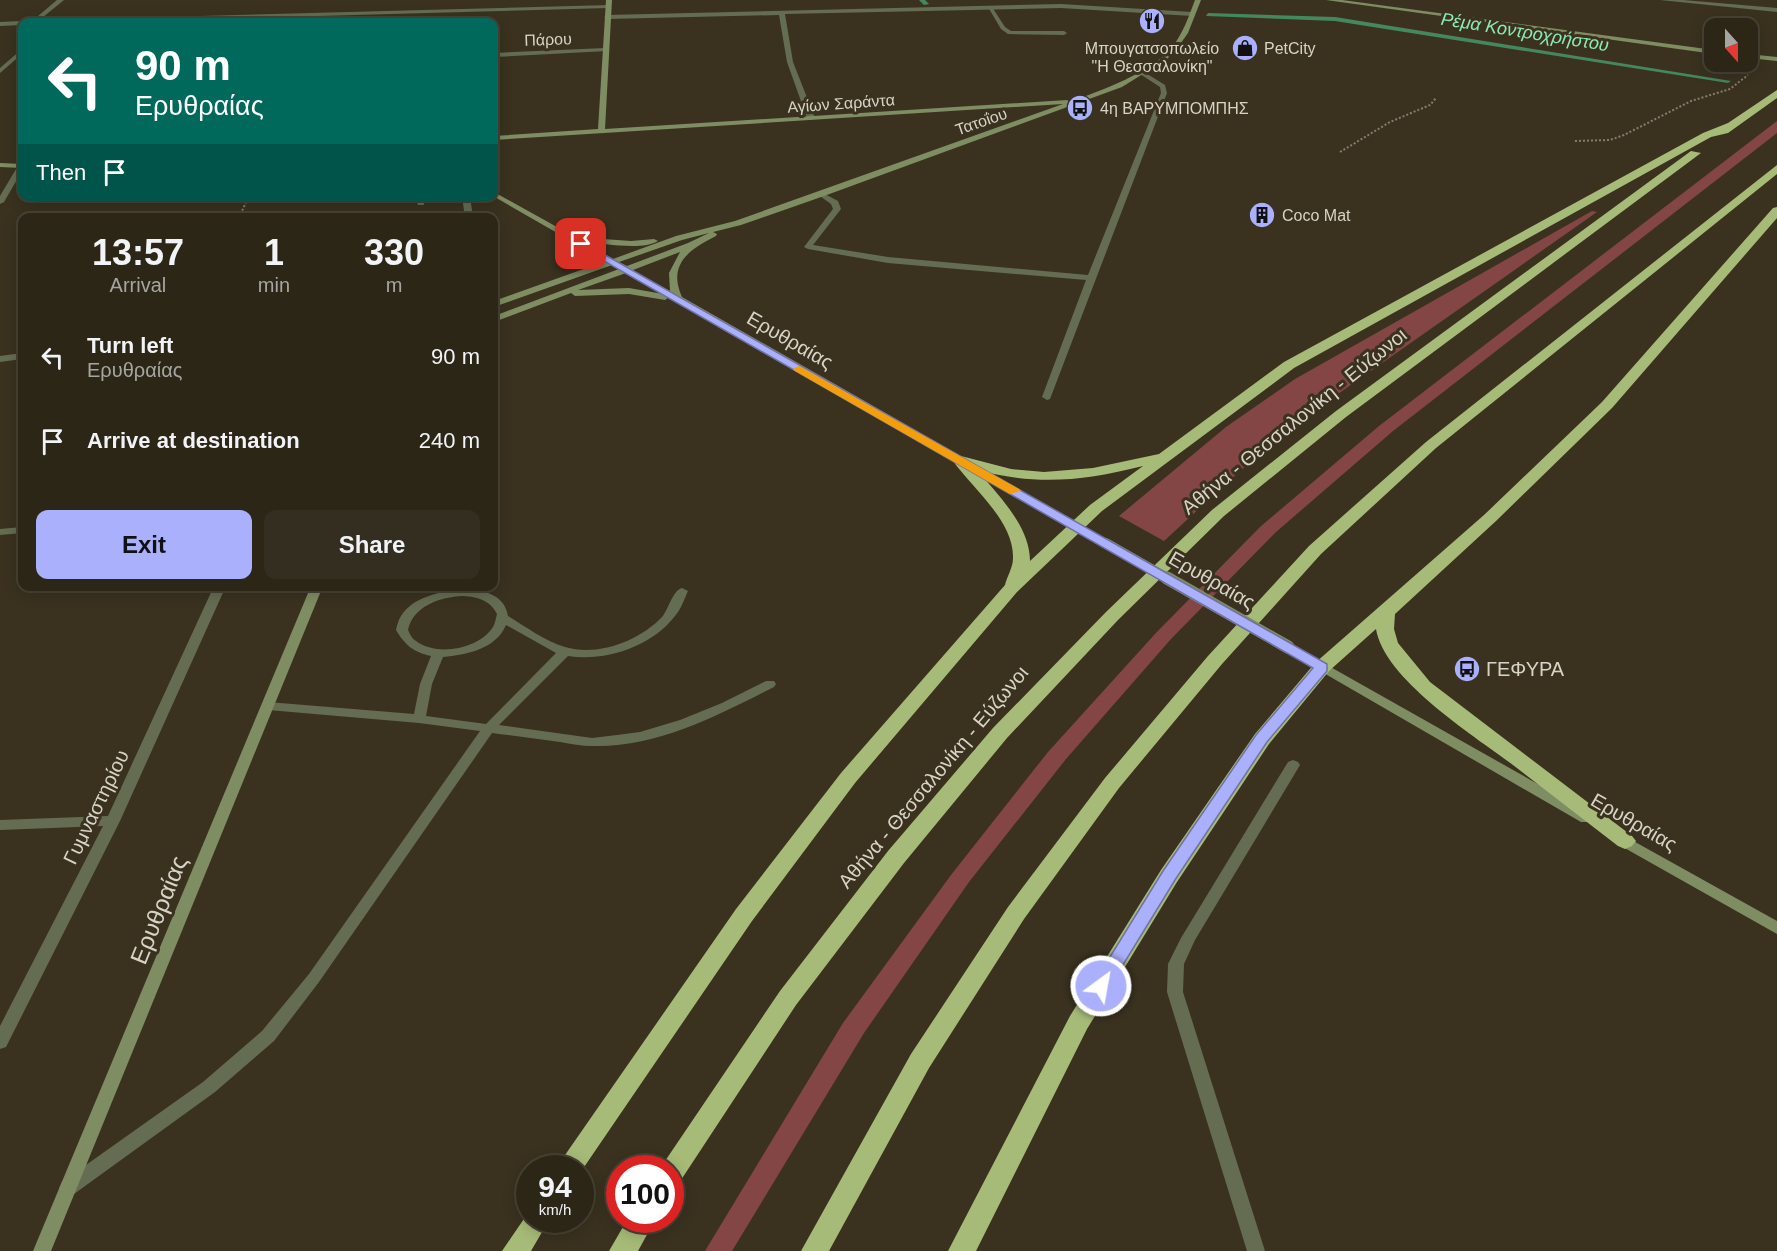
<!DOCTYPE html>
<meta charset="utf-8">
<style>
body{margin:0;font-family:Arial,sans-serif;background:#342e20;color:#f1f3f6;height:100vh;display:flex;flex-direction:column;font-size:22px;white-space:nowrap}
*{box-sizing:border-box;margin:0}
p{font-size:20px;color:#a6a5a1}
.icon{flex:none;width:33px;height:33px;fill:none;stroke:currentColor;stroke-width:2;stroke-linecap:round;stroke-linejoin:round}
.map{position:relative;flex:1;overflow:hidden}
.side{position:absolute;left:18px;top:213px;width:480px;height:378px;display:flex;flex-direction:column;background:#2c2617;border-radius:12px;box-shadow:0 3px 15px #0003,0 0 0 2px #484336}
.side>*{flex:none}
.banner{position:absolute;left:18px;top:18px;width:480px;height:183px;border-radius:12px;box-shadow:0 3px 15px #0003,0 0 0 2px #484336;background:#00695c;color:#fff;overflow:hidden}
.needle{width:39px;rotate:159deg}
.fabs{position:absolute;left:1704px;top:18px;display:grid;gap:12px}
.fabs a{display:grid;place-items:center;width:54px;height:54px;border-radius:12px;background:#2c2617;box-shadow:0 3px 15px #0003,0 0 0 2px #484336;font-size:30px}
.speed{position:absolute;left:516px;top:1155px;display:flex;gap:12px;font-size:30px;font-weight:700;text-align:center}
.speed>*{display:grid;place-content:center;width:78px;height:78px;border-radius:50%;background:#2c2617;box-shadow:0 3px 15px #0003,0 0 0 2px #484336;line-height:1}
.speed small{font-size:15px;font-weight:400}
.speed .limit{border:9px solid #d22;background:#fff;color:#111}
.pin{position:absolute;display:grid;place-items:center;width:51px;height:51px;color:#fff;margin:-26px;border-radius:12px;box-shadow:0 3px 9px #0006}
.me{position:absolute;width:66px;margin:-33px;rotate:32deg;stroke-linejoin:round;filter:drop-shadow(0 0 4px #0008)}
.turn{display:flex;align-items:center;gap:21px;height:126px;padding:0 18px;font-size:27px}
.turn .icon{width:78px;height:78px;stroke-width:2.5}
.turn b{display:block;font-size:42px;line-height:51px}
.then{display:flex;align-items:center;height:57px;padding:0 18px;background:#0003;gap:12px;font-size:22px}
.eta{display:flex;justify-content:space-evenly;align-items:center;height:102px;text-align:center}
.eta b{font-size:36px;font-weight:700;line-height:42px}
.action{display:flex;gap:12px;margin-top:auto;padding:12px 18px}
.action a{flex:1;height:69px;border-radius:12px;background:#aab0fb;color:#111;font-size:24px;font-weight:700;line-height:69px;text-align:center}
.action a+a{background:#342e20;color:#f1f3f6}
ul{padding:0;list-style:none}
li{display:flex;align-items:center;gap:18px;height:84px;padding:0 18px}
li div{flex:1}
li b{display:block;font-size:22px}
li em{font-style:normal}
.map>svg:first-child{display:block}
.green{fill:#844645}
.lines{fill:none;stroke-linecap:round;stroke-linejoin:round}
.stream{fill:#448860;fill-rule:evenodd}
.path{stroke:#847e6e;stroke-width:2;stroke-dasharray:2 2;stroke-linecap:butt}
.lane{fill:#646d52;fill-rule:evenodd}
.street{fill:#646d52;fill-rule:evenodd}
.secondary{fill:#7f8d62;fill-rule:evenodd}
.highway{fill:#a7bb78;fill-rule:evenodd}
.secondary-bridge-far1{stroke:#7f8d62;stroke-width:10}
.secondary-bridge{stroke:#7f8d62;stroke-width:13}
.route{fill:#aab0fb;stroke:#6e72a3;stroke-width:1.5}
.slow{fill:#f59e0b}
.labels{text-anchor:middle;stroke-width:6;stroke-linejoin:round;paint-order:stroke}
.far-street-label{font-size:16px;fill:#d7d3c7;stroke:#3a321f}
.far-poi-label{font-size:16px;fill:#d7d3c7;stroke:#3a321f;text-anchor:start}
.far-water-label{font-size:18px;font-style:italic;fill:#8aeab0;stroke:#3a321f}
.street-label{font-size:20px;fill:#d7d3c7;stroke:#3a321f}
.poi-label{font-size:20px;fill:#d7d3c7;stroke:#3a321f;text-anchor:start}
.near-street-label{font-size:24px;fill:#d7d3c7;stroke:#3a321f}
</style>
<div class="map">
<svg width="1777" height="1251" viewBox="0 0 1777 1251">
<rect width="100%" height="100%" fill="#3a321f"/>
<g class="green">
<polygon points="1777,121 1777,133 1393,431 1276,532 1171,639 1066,759 969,882 864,1033 732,1251 705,1251 843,1023 951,875 1048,752 1155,634 1260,527 1379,426"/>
<polygon points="1592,211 1597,212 1328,401 1252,460 1164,541 1119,516 1226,427 1295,379"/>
</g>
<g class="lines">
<g class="stream">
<polygon points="919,0 925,0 929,4 924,5"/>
<polygon points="1208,13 1335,17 1731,81 1728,83 1335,21 1206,16"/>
</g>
<g class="path">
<polyline points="1575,141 1610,140 1624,135 1691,101 1730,89 1748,75"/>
<polyline points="1340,152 1390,122 1430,105 1436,98"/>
<polyline points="239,218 246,202"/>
</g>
<g class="lane">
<polygon points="988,7 992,7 1005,27 1011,31 1064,31 1067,33 1064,35 1008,34 1001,29"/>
<polygon points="415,196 423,196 424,205 418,205"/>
<path d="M682,588L688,591C684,600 681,609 675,616C651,647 605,662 568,656L499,725L592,738L617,735L640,732L680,720L722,703L766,681H774L776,684L774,687C719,715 657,748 592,746C582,746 571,744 560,742C538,739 515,736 492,733L319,982L274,1041L215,1092L74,1194L68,1196L62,1194L59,1188L62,1182L203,1082L262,1031L309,974L480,731L419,723L268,710L263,709L262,706L263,703L268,702L414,714L420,684L431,656C413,652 405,645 396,630C398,620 402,612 410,606C432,588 502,577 508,616C526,627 545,641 565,647C598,657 639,641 662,617C669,609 672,591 682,588ZM463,596C478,597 490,600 497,614C496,618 495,624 493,627C479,649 437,657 416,641C412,639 410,634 408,630C413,606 440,597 463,596ZM506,625L556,653L486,724L426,716L432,684L443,657C466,655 496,649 506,625Z"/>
</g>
<g class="street">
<polygon points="57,0 64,0 37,22 31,22"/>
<polygon points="1660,0 1683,0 1777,8 1777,12"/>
<polygon points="1061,4 1192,12 1195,14 1192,16 1061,8 785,14 793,62 815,118 811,120 807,118 787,62 779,15 607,19 604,17 607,15"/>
<polygon points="610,5 608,8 96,22 47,22 50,20"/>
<polygon points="0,22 22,21 25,22 22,25 0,26"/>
<polygon points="605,48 607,49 607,51 494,57 494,53"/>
<polygon points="22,49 22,54 0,73 0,68"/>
<polygon points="1140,72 1144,72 1165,85 1167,93 1050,399 1047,400 1042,397 1086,280 888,263 808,249 804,247 833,209 831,204 817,194 821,192 838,201 841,209 813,245 888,257 1088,275 1161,93 1160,87 1140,74"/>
<polygon points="19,164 22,164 22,171 4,202 0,204 0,196"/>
<polygon points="462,196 470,196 473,218 465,218"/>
<polygon points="22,353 22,359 0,362 0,356"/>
<polygon points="22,527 22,533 0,535 0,529"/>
<polygon points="214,586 226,586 120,821 6,1047 0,1049 0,1026 103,826 0,830 0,820 108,816"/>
<polygon points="1293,760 1298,762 1300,765 1195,940 1184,964 1183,992 1265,1251 1247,1251 1167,992 1168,964 1181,938 1288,762"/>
</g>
<g class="secondary">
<path d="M606,0H612L605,129L1067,100L1070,102C1101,90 1152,73 1173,46C1183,33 1189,16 1195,0H1201L1188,33L1176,50L1167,59L1122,87L824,196L741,225L713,232L717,234L716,236C690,249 667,264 682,297L1110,541L1112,543L1110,545H1102L669,297L665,300L629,294L575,296L571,293L494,322V316L619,269L612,265L494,307V301L606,261L493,196L494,192L575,237L631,241L654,239L658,241C642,251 603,243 584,242L613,259L676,236L735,221L1063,104L494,140V136L598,129ZM709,233L688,243L627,266L619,262L682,240ZM680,252L669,273L670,291L633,270ZM626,273L663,294L629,288L578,290Z"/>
<polygon points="1326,0 1342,0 1714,50 1714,54"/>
<polygon points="1748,54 1777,57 1777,61 1748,58"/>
<polygon points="0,163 22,164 22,168 0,167"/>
<polygon points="311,586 323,586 51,1251 33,1251"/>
<polygon points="1288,643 1591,814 1593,818 1591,822 1581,822 1284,650 1282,647 1284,644"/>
<polygon points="1619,833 1777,921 1777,934 1614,842 1612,838 1614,834"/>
</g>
<g class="highway">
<path d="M1777,90V98L1728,133L1711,137L1294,368L1102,511L1017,592L855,783L752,921L580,1173V1168H556L736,909L841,773L1005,585C1007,576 1013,568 1013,558C1014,521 973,489 953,461L955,458L961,456L1011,469L1044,472L1093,468L1159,454L1284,362L1703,133L1728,123ZM1143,466L1090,505L1030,561C1030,526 998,495 977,470C1038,486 1082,481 1143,466Z"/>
<polygon points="1691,151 1701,153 1346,417 1224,516 1118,620 1007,738 904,863 796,1005 679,1183 670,1186 670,1168 661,1167 780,991 888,851 993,728 1106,612 1212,510 1336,411"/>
<polygon points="1777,165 1777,174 1436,448 1321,554 1222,664 1119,788 1024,919 929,1068 829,1251 801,1251 911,1054 1008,907 1105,778 1208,656 1309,546 1426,442"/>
<path d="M1777,207V218L1612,408L1496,521L1395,614L1394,629L1398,643L1430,682L1632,836L1636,841L1632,846L1625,849L1618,846C1583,819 1548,792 1513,765C1473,735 1384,679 1376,629L1329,671L1269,744L1177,882L1087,1029L976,1251H948L1070,1016L1161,870L1255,734L1315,663L1484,515L1602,402L1773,208Z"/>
<polygon points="530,1210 530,1220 549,1220 531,1251 502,1251"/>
<polygon points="627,1220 655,1220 638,1251 609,1251"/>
</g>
<polyline class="secondary-bridge-far1" points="1106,543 1169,579"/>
<polyline class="secondary-bridge" points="1167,578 1288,647"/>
</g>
<polygon class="route" points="578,243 584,243 1327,664 1327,671 1267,742 1175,880 1107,991 1095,991 1092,986 1163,871 1256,735 1313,668 578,246"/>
<polygon class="slow" points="799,366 1019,489 1021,491 1010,494 795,371 793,369"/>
<defs>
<g id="restaurant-disc" transform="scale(1.35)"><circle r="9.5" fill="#aab0fb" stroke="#3a321f"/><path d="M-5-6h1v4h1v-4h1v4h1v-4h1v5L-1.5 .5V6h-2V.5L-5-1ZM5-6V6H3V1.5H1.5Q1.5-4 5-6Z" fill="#111"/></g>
<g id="shop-disc" transform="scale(1.35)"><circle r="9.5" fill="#aab0fb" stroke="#3a321f"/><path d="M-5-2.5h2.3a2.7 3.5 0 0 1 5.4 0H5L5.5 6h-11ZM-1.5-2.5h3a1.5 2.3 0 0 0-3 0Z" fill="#111"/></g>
<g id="bus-disc" transform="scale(1.35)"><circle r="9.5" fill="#aab0fb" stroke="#3a321f"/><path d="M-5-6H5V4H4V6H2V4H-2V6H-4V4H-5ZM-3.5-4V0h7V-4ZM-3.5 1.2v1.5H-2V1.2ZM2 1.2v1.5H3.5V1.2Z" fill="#111"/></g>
<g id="building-disc" transform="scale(1.35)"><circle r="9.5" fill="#aab0fb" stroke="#3a321f"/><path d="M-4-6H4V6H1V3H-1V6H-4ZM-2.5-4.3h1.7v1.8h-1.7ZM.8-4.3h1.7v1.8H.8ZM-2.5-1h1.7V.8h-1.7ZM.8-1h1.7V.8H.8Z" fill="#111"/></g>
</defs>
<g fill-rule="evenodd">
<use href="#restaurant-disc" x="1152" y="21"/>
<use href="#shop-disc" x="1245" y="48"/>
<use href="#bus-disc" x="1080" y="108"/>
<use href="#building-disc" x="1262" y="215"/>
<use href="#bus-disc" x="1467" y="669"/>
</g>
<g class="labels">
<g class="far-street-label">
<text transform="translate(548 39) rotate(-2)" y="6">Πάρου</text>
<text transform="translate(841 103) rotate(-4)" y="6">Αγίων Σαράντα</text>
<text transform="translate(981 121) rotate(-19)" y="6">Τατοΐου</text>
</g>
<g class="far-poi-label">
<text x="1152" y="54" text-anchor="middle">Μπουγατσοπωλείο<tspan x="1152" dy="18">"Η Θεσσαλονίκη"</tspan></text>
<text x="1264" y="54">PetCity</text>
<text x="1100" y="114">4η ΒΑΡΥΜΠΟΜΠΗΣ</text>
<text x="1282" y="221">Coco Mat</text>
</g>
<g class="far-water-label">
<text transform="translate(1525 32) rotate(9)" y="6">Ρέμα Κοντροχρήστου</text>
</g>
<g class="street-label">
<text transform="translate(790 340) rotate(30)" y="7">Ερυθραίας</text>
<text transform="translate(1294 421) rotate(-39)" y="7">Αθήνα - Θεσσαλονίκη - Εύζωνοι</text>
<text transform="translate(1212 580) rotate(30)" y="7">Ερυθραίας</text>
<text transform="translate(933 777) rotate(-50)" y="7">Αθήνα - Θεσσαλονίκη - Εύζωνοι</text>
<text transform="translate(96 807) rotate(-64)" y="7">Γυμναστηρίου</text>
<text transform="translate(1634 822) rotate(30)" y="7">Ερυθραίας</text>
</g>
<g class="poi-label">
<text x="1486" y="676">ΓΕΦΥΡΑ</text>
</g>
<g class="near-street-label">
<text transform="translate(159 910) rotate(-68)" y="8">Ερυθραίας</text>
</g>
</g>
</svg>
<div class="fabs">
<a><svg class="needle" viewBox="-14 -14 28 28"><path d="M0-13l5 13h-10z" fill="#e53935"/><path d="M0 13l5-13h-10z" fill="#a6a5a1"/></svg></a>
</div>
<div class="speed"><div>94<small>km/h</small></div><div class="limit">100</div></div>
<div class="pin" style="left:581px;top:244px;background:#d93025"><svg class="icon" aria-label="arrive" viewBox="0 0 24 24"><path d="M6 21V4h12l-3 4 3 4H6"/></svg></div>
<svg class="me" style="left:1101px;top:986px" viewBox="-20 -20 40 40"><circle r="17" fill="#aab0fb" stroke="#fff" stroke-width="3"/><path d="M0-11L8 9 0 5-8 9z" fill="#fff"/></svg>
<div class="banner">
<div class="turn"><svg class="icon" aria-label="left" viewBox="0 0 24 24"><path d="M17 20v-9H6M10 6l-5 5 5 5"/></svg><div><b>90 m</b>Ερυθραίας</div></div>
<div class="then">Then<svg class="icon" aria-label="arrive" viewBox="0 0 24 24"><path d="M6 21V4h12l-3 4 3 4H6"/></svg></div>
</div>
<section class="side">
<div class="eta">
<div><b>13:57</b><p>Arrival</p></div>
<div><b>1</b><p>min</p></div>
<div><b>330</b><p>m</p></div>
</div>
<ul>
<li><svg class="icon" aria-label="left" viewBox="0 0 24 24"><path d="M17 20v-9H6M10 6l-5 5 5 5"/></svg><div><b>Turn left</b><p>Ερυθραίας</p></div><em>90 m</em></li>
<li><svg class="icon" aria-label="arrive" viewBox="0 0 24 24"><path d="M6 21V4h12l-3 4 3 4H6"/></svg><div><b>Arrive at destination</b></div><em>240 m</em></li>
</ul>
<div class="action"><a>Exit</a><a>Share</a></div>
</section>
</div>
